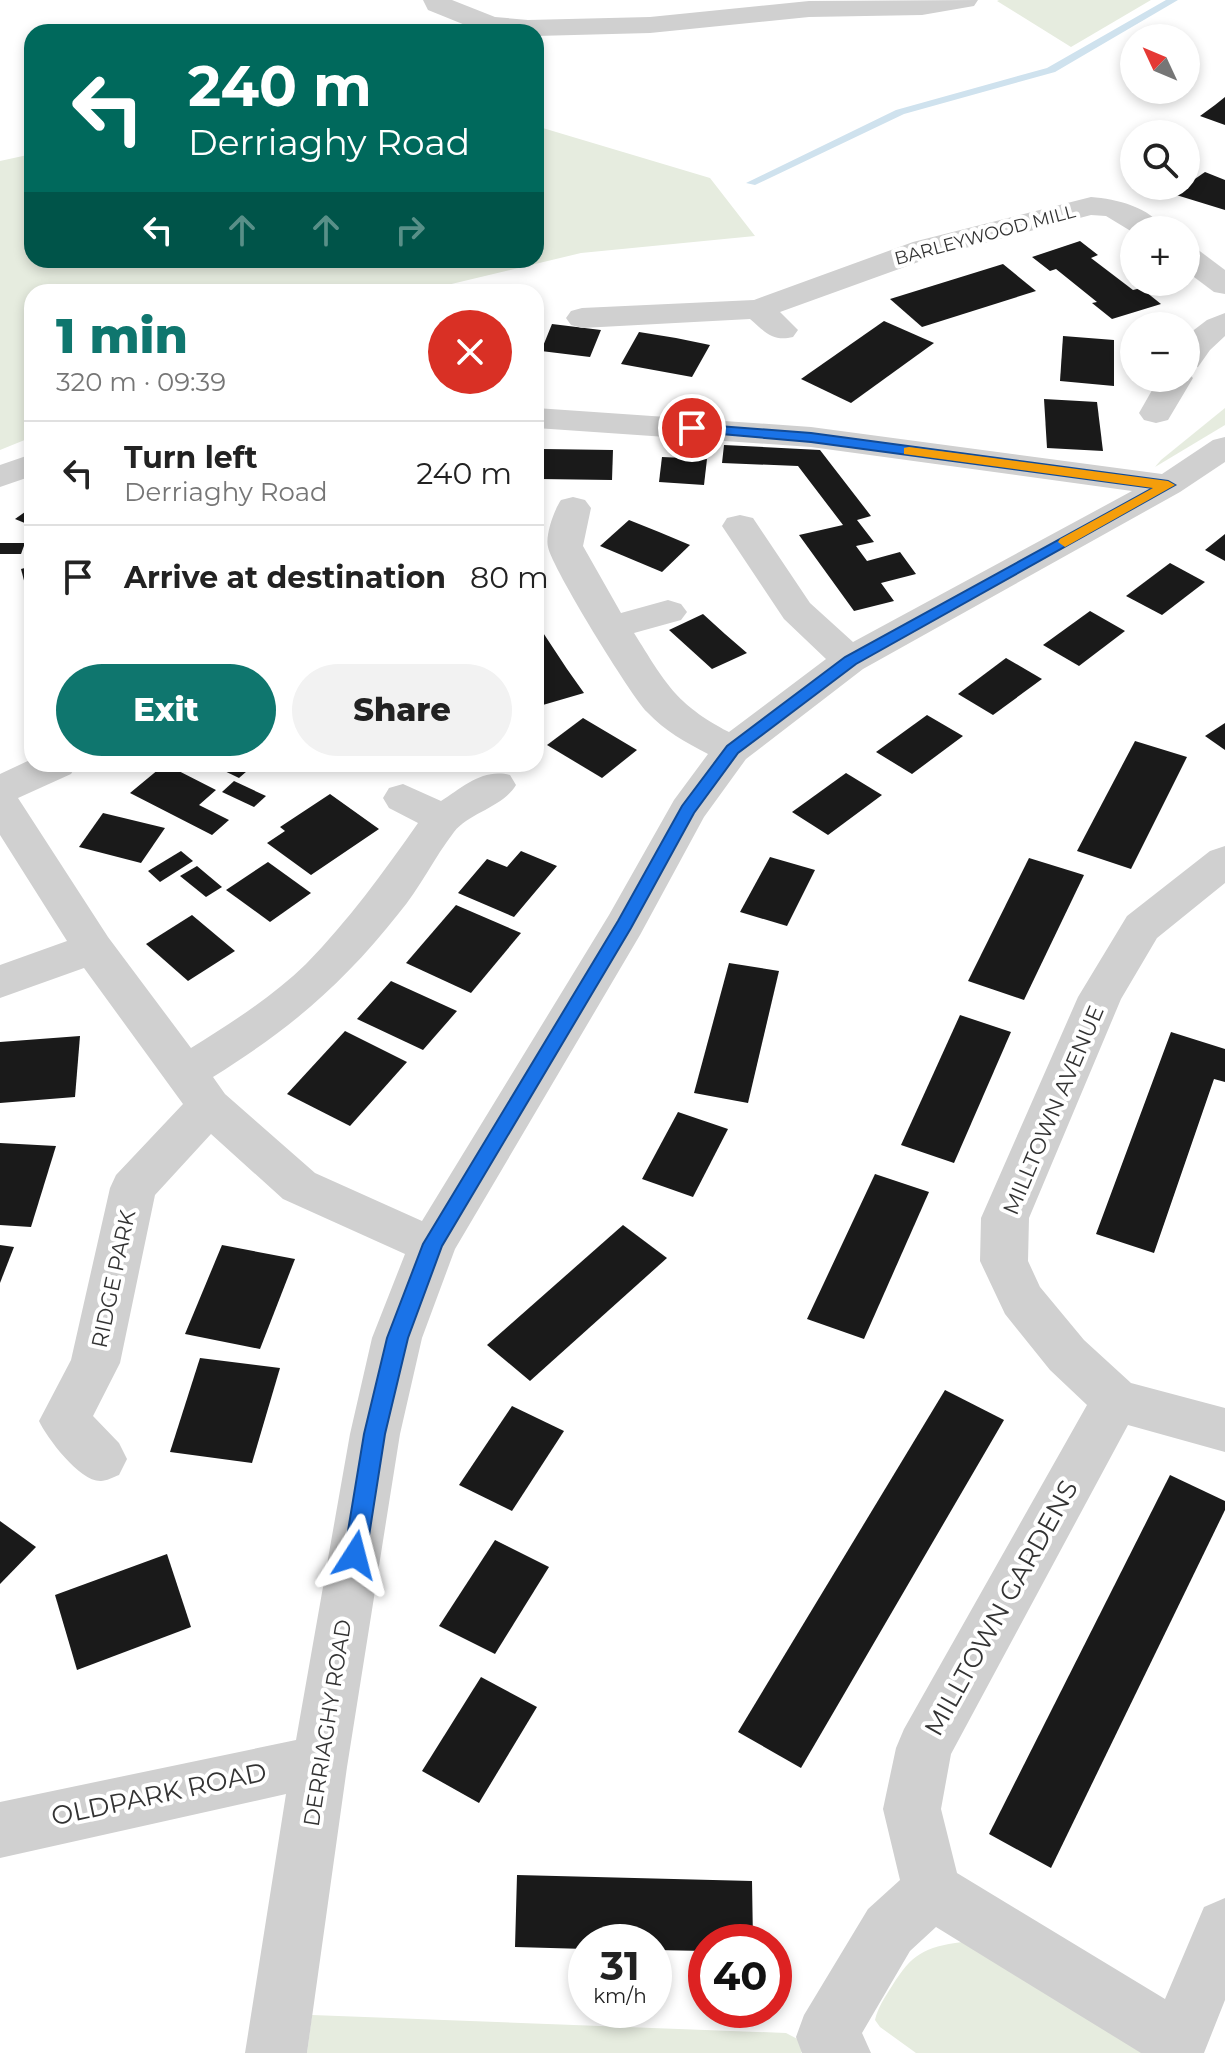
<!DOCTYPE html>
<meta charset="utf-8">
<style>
body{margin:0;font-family:Montserrat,sans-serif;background:#f2f2f2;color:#222;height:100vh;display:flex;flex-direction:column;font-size:30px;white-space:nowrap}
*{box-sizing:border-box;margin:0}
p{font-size:26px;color:#767676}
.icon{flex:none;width:44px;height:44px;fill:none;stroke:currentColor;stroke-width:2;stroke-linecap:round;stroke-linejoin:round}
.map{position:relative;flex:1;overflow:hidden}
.details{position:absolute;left:24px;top:284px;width:520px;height:488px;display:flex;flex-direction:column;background:#fff;border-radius:24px;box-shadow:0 4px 12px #0003}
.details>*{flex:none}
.hud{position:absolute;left:24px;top:24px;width:520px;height:244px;border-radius:24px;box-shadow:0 4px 12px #0003;background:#00695c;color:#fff;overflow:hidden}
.needle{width:52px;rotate:314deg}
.tools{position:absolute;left:1120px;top:24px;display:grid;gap:16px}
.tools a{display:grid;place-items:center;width:80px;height:80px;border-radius:50%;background:#fff;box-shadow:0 4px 12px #0003;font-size:40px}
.speed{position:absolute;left:568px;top:1924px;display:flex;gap:16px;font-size:40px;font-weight:700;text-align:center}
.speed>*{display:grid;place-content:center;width:104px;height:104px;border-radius:50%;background:#fff;box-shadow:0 4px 12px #0003;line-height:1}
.speed small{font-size:20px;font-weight:400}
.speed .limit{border:12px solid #d22;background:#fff;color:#111}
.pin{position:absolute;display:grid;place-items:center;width:68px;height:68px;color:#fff;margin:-34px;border:4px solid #fff;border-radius:50%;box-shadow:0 2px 8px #0007}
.me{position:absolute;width:88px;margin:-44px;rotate:9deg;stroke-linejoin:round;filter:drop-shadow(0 0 6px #0008)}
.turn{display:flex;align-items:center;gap:28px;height:168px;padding:0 32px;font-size:36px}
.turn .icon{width:104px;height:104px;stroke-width:2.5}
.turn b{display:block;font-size:56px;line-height:68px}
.lanes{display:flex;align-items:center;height:76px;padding:0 32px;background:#0003;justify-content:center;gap:40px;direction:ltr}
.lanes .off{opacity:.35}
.round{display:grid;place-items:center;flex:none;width:84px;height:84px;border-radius:42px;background:#f2f2f2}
.summary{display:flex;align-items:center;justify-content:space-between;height:136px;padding:0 32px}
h1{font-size:48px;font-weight:800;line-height:60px;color:#0f766e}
.action{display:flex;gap:16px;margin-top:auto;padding:16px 32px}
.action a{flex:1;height:92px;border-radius:48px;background:#0f766e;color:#fff;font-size:32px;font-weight:800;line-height:92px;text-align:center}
.action a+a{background:#f2f2f2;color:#222}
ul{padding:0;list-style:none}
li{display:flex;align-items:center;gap:24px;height:104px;padding:0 32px;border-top:2px solid #e0e0e0}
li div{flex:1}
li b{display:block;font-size:30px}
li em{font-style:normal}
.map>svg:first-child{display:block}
.green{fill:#e6ecdf}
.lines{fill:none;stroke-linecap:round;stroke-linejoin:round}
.stream{fill:#cfe2ee;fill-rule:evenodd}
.building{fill:#1a1a1a}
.minor{fill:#d0d0d0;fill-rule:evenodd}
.route{fill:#1a73e8;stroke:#114b97;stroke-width:2}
.slow{fill:#f59e0b}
.labels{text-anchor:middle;stroke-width:8;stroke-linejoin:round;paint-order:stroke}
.far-street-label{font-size:18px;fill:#333;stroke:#fff}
.street-label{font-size:22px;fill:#333;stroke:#fff}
.near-street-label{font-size:26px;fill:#333;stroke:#fff}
</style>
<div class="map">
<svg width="1225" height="2053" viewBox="0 0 1225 2053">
<rect width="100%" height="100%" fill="#fff"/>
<g class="green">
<polygon points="999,0 1151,0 1071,47 997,1"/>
<polygon points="536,126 710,178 755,236 581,253 418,292 32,292 32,437 0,450 0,161 32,154 32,260 536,260"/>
<polygon points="1225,408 1225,425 1155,467 1161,460"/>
<path d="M962,1942L1166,2053H916L880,2027L875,2020C878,2007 885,1997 892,1986C912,1954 924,1947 962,1942Z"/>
<polygon points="312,2015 786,2033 807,2044 801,2053 307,2053"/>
</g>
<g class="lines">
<polygon class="stream" points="1166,0 1178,0 1055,72 904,114 755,185 746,183 896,110 1047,68"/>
</g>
<g class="building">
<polygon points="1225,97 1225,125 1200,116 1215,105"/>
<polygon points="1205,172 1225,180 1225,210 1173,194"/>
<polygon points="1080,241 1098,255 1091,258 1133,290 1141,288 1161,304 1112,319 1092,303 1097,302 1056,269 1050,271 1032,257"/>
<polygon points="1003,264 1036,291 922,327 890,299"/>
<polygon points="884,321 934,343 851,403 801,379"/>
<polygon points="552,324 601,330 590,357 541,351"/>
<polygon points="639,332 676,338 710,345 692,377 621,364"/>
<polygon points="1063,336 1114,340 1114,386 1060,381"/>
<polygon points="1044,399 1097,402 1103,451 1047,448"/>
<polygon points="724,445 820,450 871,516 857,520 874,542 856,546 867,561 900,552 916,574 881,583 894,601 854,611 799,535 843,525 798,466 722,463"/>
<polygon points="543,449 613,450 612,480 540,479"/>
<polygon points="662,457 707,459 704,485 659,482"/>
<polygon points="32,507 32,526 15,519"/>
<polygon points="629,520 659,532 690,545 662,572 600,546"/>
<polygon points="1225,534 1225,561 1205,550"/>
<polygon points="0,543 25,543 21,554 0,554"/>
<polygon points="1170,563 1205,582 1162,615 1126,596"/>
<polygon points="32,566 32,595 28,596 21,569"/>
<polygon points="1090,611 1125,631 1079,666 1043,645"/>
<polygon points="703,614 725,634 747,653 712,669 669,630"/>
<polygon points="536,622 567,669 584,693 536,707"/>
<polygon points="1006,658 1042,679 993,715 958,694"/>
<polygon points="927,715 963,736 912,774 876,752"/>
<polygon points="583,718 637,750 602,778 547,745"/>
<polygon points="1225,723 1225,750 1205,736"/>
<polygon points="1135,741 1187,757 1131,869 1077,851"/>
<polygon points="165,764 216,790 199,805 229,820 212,835 130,793"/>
<polygon points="210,764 255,764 239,778"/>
<polygon points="846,773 882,795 828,835 792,812"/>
<polygon points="234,781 266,796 254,807 222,792"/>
<polygon points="330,794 379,829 311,875 267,843 285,831 280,827"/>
<polygon points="103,813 165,828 141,863 79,847"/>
<polygon points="181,851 193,861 160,882 148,871"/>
<polygon points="521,851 557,866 514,917 458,893 487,859 507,867"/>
<polygon points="770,857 815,870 787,926 740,912"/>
<polygon points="1029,858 1084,875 1024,1000 968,981"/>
<polygon points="268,862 311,893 270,922 226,890"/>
<polygon points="197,866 222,887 206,897 180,876"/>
<polygon points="456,905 521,933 471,993 406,963"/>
<polygon points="192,915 235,951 188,981 146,944"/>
<polygon points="729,963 779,971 748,1103 694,1093"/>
<polygon points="391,981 457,1011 423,1050 357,1019"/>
<polygon points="960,1015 1011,1032 954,1163 901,1145"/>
<polygon points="345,1031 407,1062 350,1126 287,1094"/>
<polygon points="1171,1032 1225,1049 1225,1082 1214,1079 1154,1253 1096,1234"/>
<polygon points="80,1036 75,1097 0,1103 0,1042"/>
<polygon points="678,1112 728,1129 693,1197 642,1179"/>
<polygon points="0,1143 56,1146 31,1227 0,1225"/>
<polygon points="875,1174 929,1192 864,1339 807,1319"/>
<polygon points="623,1225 667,1258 530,1381 487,1345"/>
<polygon points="0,1245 14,1247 0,1283"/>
<polygon points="222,1245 295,1259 260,1349 185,1334"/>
<polygon points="200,1358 280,1368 252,1463 170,1452"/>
<polygon points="945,1390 1004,1420 801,1768 738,1732"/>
<polygon points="512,1406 564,1431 512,1511 459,1485"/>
<polygon points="1170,1475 1225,1501 1225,1510 1051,1868 989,1834"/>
<polygon points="0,1521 36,1547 0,1584"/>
<polygon points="495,1540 549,1567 495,1654 439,1626"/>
<polygon points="167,1554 191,1627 77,1670 55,1595"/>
<polygon points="481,1677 537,1707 479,1803 422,1771"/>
<polygon points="517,1875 752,1881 753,1942 706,1942 706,1951 654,1950 654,1942 586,1942 586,1949 515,1947"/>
</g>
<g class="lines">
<g class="minor">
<polygon points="423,0 452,0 495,17 528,20 650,17 809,1 978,0 974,6 922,15 809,17 650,33 536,36 536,32 480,31 428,10"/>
<path d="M1091,197C1117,199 1150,207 1165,230H1134V233L1106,216L1091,215L935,256L780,312L798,330L793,337C773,342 765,332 750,319L582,328L571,325L566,318L571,311L582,308L754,300L913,242Z"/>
<polygon points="1186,247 1197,249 1225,270 1225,294 1214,292 1186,271"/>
<polygon points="1225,313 1225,336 1210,350 1198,367 1186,370 1186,336 1207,320"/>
<polygon points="1186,371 1193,378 1168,420 1156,423 1144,420 1139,413 1159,378 1186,378"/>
<path d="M536,408L811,427L1162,474L1213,440L1225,437V462L1180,492L863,669L746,759L704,817L640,935L455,1249L422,1338L400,1434L347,1767L307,2053H245L286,1794L0,1858V1802L296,1740L350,1434L372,1338L405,1254L283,1199L211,1134L155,1195L120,1363L93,1416L119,1443L127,1459L119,1475C114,1477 106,1481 101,1481C80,1482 47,1438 39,1421L71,1360L110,1188L116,1175L183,1104L84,968L0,998V965L67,941L0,835V774L32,759V764H77L71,774L18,798L108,937L191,1048C231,1023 272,997 306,964C348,921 383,873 418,823L389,808L383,798L389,788L403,784L441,801C463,787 483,768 510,775L516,785C502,808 470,812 454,832C434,858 420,888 399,913C342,985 290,1029 213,1077L225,1094L315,1173L422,1221L609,915L674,800L708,754C685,742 665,731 647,712C631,696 552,568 548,547C545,536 554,510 561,500L573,497L585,500L591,508L583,546L621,613L668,600L681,604L687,612L681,620L634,633C665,682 675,704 729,732L826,659L784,619L722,526L727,518L740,515L753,518L810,603L853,642L1132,491L811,447L536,428Z"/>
<polygon points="32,454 32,476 0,487 0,465"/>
<polygon points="1225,846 1225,883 1157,938 1121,999 1029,1218 1028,1261 1040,1287 1084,1340 1131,1383 1225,1408 1225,1452 1128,1425 951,1754 941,1809 957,1873 1165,1999 1204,1907 1225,1898 1225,2000 1204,2053 1141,2053 936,1927 910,1951 862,2033 871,2053 802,2053 796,2037 804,2015 868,1909 900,1880 883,1809 896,1748 904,1729 1087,1405 1050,1370 1005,1314 980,1261 981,1218 1078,997 1127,916 1210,851"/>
</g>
</g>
<polygon class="route" points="692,424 811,433 1168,481 1175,485 856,664 738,753 694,813 631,928 442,1246 408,1338 385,1434 366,1555 362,1562 355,1565 347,1562 344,1555 364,1434 387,1338 423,1244 618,921 682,806 727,746 845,657 1153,488 811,442 687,431 687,425"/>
<polygon class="slow" points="909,447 1168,481 1175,485 1065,547 1058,542 1060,539 1153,488 904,454 904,448"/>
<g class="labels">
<g class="far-street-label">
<text transform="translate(985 235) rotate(-15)" y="6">BARLEYWOOD MILL</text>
</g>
<g class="street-label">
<text transform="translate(1053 1110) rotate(-67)" y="8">MILLTOWN AVENUE</text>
<text transform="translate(113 1279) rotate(-78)" y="8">RIDGE PARK</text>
<text transform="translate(327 1723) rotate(-81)" y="8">DERRIAGHY ROAD</text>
</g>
<g class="near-street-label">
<text transform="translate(1001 1608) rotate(-61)" y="9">MILLTOWN GARDENS</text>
<text transform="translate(159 1794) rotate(-12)" y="9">OLDPARK ROAD</text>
</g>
</g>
</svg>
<div class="tools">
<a><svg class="needle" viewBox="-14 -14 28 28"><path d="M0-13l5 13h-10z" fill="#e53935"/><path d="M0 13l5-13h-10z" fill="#767676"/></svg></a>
<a><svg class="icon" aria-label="search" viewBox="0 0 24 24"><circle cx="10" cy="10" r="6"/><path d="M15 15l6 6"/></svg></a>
<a>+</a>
<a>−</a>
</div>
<div class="speed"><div>31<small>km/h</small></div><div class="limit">40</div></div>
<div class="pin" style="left:692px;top:428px;background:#d93025"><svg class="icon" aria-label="arrive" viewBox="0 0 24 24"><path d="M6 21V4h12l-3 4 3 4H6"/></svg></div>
<svg class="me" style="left:355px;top:1555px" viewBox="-20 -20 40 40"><path d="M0-17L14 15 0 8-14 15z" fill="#1a73e8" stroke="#fff" stroke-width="4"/></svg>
<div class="hud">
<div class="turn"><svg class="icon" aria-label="left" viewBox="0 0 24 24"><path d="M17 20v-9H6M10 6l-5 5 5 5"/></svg><div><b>240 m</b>Derriaghy Road</div></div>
<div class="lanes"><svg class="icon" aria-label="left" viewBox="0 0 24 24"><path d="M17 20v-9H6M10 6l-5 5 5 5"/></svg><svg class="icon off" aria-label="ahead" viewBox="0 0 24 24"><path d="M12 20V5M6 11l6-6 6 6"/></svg><svg class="icon off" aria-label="ahead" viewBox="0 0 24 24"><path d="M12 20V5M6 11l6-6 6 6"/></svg><svg class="icon off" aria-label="right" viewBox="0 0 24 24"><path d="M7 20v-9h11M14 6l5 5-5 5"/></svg></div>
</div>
<section class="details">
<div class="summary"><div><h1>1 min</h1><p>320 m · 09:39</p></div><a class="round" style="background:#d93025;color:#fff"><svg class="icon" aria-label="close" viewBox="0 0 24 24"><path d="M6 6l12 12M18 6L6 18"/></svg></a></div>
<ul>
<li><svg class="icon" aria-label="left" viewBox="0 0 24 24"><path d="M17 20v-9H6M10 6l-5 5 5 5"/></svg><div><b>Turn left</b><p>Derriaghy Road</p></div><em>240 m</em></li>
<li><svg class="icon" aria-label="arrive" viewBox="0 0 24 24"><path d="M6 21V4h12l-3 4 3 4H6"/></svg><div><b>Arrive at destination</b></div><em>80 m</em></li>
</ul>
<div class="action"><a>Exit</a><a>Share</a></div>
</section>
</div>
